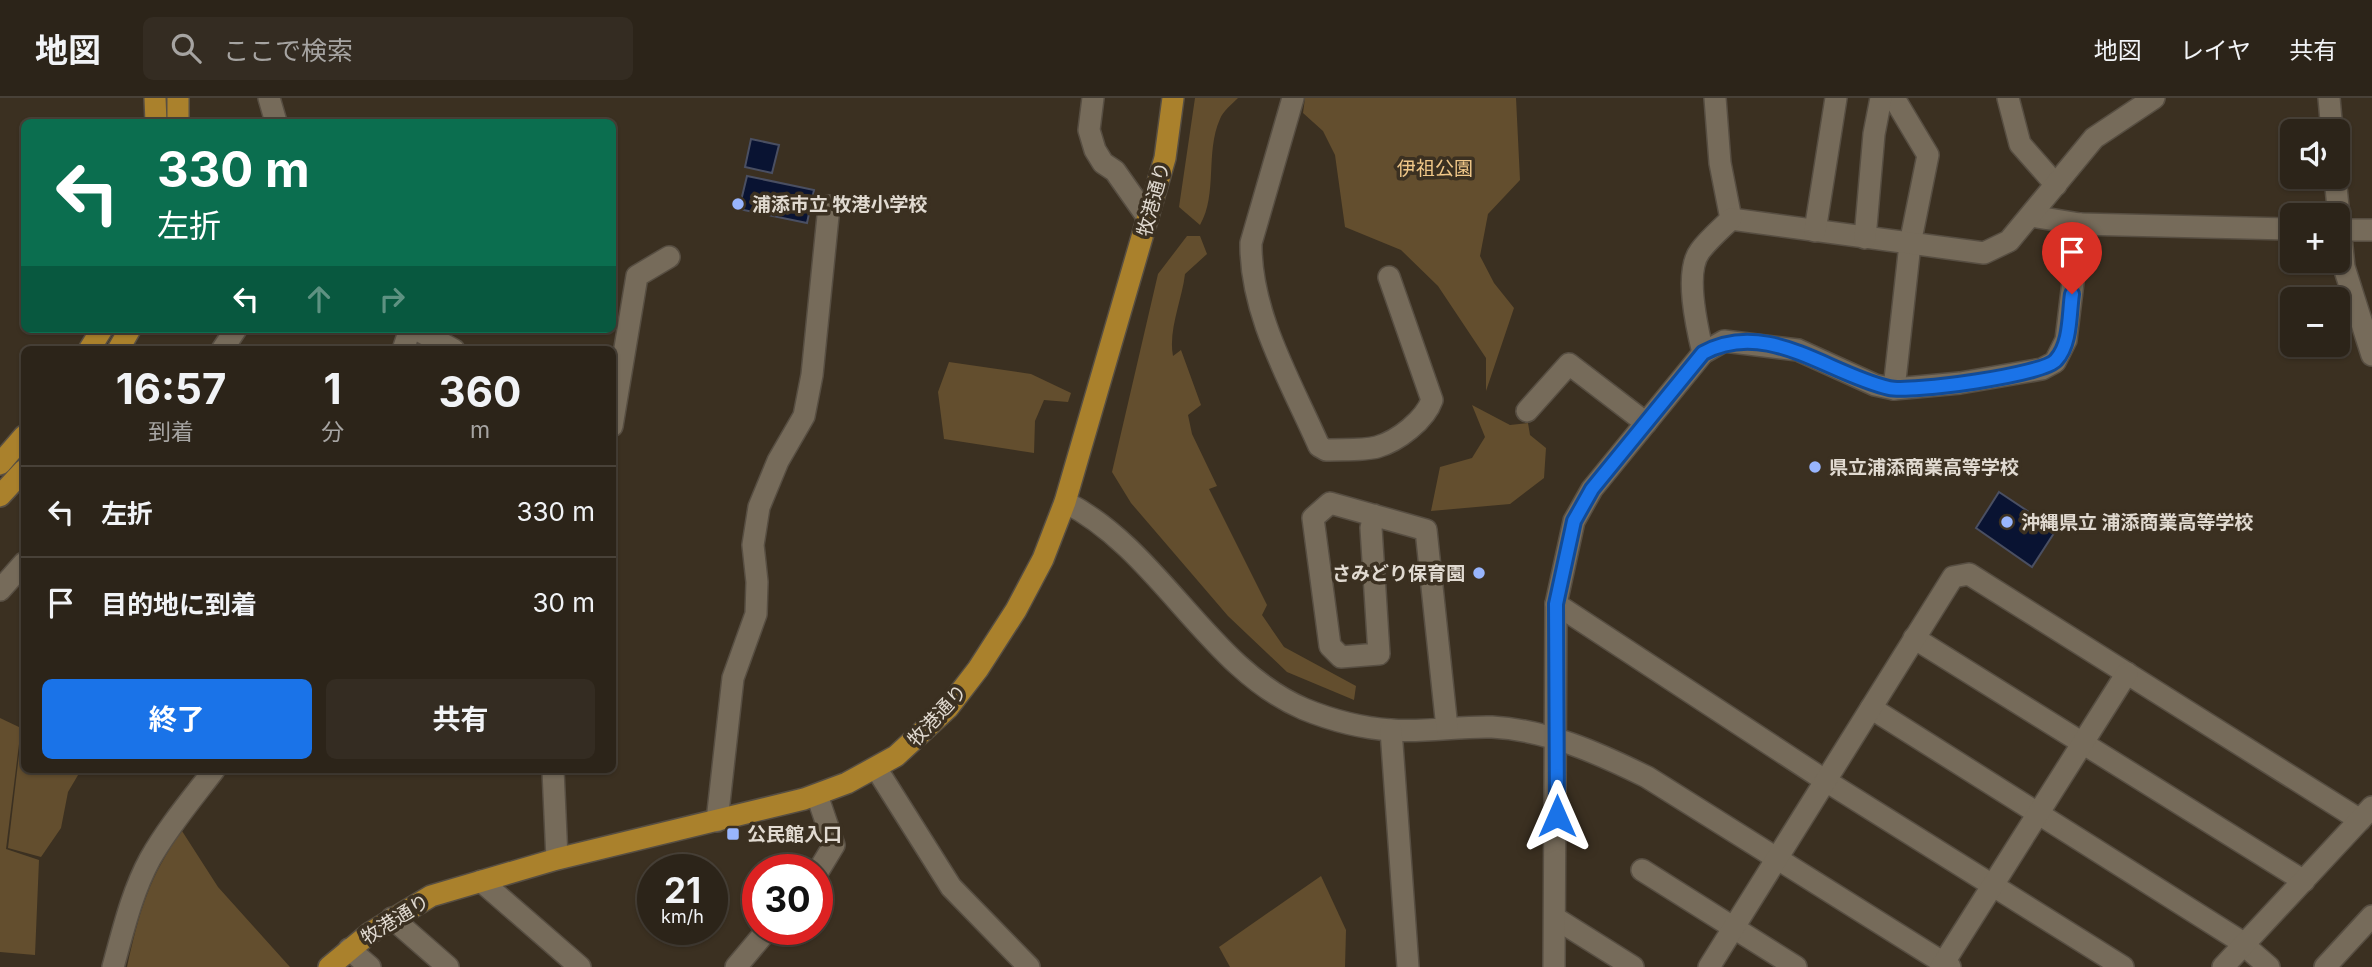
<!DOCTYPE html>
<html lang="ja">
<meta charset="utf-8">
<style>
body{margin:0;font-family:Inter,"Noto Sans JP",sans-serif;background:#342c22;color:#f1f3f6;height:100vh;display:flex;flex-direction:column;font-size:26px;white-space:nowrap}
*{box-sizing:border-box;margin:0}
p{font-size:23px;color:#a6a4a2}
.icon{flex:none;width:38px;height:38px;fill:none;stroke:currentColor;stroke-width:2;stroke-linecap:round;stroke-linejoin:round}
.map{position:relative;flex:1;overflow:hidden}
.details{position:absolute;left:21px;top:248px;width:595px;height:427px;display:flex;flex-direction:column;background:#2c2419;border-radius:10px;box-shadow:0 2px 5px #0004,0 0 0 2px #484138}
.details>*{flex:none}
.top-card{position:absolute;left:21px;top:21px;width:595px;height:214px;border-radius:10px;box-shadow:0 2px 5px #0004,0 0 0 2px #484138;background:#0b6e4f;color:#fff;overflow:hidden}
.fabs{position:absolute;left:2280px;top:21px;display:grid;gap:14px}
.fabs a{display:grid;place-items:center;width:70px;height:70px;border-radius:10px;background:#2c2419;box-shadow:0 2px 5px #0004,0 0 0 2px #484138;font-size:35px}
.speed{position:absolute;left:637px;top:756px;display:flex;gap:14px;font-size:35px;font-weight:700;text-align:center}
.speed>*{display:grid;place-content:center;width:91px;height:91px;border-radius:50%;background:#2c2419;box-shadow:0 2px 5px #0004,0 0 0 2px #484138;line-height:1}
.speed small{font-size:18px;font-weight:400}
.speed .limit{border:10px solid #d22;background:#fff;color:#111}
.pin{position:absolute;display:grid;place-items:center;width:60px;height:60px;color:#fff;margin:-72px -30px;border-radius:50% 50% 50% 0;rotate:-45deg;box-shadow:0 0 7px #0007}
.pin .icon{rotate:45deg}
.me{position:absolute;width:77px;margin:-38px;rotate:0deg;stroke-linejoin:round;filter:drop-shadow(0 0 5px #0008)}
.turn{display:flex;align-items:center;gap:24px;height:147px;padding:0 21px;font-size:32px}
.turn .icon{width:91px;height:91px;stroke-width:2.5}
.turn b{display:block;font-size:49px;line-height:60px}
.lanes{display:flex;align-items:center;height:66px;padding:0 21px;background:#0003;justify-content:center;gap:35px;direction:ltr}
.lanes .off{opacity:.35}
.eta{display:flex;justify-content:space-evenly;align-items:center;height:119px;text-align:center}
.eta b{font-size:42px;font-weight:700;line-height:49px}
.primary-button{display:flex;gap:14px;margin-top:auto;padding:14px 21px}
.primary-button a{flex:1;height:80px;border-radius:10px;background:#1a73e8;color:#fff;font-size:28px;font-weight:700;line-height:80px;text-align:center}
.primary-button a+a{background:#342c22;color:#f1f3f6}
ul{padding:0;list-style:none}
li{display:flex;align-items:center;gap:21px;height:91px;padding:0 21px;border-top:2px solid #484138}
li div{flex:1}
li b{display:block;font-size:26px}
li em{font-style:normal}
header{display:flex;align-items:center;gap:42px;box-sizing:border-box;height:98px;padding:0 35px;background:#2c2419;border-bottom:2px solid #484138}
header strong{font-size:33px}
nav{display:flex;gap:38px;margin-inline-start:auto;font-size:24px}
.search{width:490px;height:63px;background:#342c22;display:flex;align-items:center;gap:18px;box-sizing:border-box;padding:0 24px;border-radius:10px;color:#a6a4a2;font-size:26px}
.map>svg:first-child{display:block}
.green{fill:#634e2e}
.water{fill:#091332;stroke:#4a4f62;stroke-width:2}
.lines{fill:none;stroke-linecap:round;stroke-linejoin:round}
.minor-casing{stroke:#574e42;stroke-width:24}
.major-casing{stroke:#574e42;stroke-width:24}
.minor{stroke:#766b5a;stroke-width:21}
.major{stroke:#aa812c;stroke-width:21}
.route-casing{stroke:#114b97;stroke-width:18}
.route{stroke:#1a73e8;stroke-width:12}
.poi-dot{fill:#98b5fd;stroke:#3b3021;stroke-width:2.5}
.labels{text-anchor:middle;stroke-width:7;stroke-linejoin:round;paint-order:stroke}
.park-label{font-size:19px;fill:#f1c889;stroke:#3b3021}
.street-label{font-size:19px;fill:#e1dad1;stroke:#3b3021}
.poi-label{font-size:19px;font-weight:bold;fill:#e1dad1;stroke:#3b3021;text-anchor:start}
</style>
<header>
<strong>地図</strong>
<div class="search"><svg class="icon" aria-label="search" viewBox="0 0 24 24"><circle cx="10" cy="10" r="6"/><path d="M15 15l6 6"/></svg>ここで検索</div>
<nav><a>地図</a><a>レイヤ</a><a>共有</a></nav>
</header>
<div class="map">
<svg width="2372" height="869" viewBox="0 0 2372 869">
<rect width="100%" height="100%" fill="#3b3021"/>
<g class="green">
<path d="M1195,0H1238C1232,6 1223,13 1220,21C1205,54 1218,96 1200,127L1179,109Z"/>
<polygon points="1305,0 1516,0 1520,82 1488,116 1480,158 1494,185 1514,210 1486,293 1486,260 1438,188 1401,152 1345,129 1335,57 1323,33 1303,15"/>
<path d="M1187,138H1200L1207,156L1185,176C1182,202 1168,232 1173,258L1181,252L1201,307L1188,317L1192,336L1217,388L1209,391L1267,507L1262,517L1284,549L1356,588L1354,602L1287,574L1228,518L1131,405L1112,374L1158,176Z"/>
<polygon points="949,264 1031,276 1071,295 1068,304 1044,302 1035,323 1034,355 944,341 938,294"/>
<polygon points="1472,307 1510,327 1528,325 1530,337 1546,350 1544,380 1510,406 1431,413 1440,369 1472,360 1485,339"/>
<polygon points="0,620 21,630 6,751 39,762 35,857 0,854"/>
<polygon points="22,631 24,672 81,672 68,694 61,730 41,759 8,750"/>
<path d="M182,733L218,789L290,869H127C139,815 149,778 182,733Z"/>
<polygon points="1321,778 1346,832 1345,869 1230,869 1219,849"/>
</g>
<g class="water">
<polygon points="751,41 779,47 772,75 745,69"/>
<polygon points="747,78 814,92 807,125 739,111"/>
<polygon points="1999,394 2056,432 2032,469 1976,430"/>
</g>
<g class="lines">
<g class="minor-casing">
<g id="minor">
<polyline points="269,0 276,24"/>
<polyline points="1093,0 1089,32 1095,52 1103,65 1115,73 1148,120"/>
<path d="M1293,0L1251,145C1250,216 1291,284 1319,348L1326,352C1341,351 1362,353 1377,349C1398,343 1425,322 1432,302L1389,179"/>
<polyline points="1715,0 1720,65 1731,121"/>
<polyline points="1894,0 1928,57 1910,146 1894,291"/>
<polyline points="2008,0 2020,46 2056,87"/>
<polyline points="2329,0 2332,33"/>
<polyline points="2335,79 2344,169 2372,257"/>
<polyline points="2031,118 2080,126 2292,131"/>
<polyline points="1731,121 1984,155 2009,143 2094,40 2154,0"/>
<polyline points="2338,132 2372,132"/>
<polyline points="1815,133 1836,0"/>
<polyline points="1865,140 1874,36 1881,0"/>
<polyline points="416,231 454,252"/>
<polyline points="222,252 236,231"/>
<polyline points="403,252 410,231"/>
<path d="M1703,255C1697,230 1684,174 1700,153C1709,141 1721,131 1731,121"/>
<polyline points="1527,313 1569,266 1646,325"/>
<polyline points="612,328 637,178 669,159"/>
<path d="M1065,404C1159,451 1209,571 1304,611C1331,622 1361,630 1391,632C1424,635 1458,628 1492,629C1547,632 1598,655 1647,679L1950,869"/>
<polyline points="1374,417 1371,430 1379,556 1341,559 1330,548 1313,420 1330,405 1426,432 1447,630"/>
<polyline points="0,492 24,465"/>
<polyline points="1556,506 1826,683 2123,869"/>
<polyline points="1914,540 2304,783"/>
<polyline points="1871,610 2237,841 2269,869"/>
<polyline points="1391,632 1408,869"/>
<polyline points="876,670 951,789 1029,869"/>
<polyline points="553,672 557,761"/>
<polyline points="817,697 834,747 817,775"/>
<polyline points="717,723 733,580 756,516 757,484 753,447 759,409 778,363 804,318 812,277 829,108"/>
<polyline points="1642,772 1796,869"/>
<polyline points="481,783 580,869"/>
<polyline points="392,820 448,869"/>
<polyline points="1555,820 1633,869"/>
<polyline points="349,851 370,869"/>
<path d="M113,869C123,833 132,794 150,761C168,729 192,701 214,672"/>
<polyline points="736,869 768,831"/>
<polyline points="1554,869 1556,506 1574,423 1592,391 1703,255 1724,243 1798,252 1875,287 1894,291 1960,285 2042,271 2055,264 2066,242 2080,126"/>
<polyline points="1709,869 1953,479 1969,476 2360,722"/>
<polyline points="1941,869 2127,575"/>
<polyline points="2223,869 2372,709"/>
<polyline points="2325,869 2372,818"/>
</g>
</g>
<g class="major-casing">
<g id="major">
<polyline points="155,0 156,24"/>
<polyline points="178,0 178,24"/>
<polyline points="89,252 102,231"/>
<polyline points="118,252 130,231"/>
<polyline points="0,366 24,338"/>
<polyline points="0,398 24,372"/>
<polyline points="329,869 370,835 431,798 557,761 804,701 847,685 896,658 948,610 978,571 1016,512 1043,461 1065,404 1165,60 1173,0"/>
</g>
</g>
<use href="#minor" class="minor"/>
<use href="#major" class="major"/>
</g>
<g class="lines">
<g class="route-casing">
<path id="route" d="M1557,718L1556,506L1574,423L1592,391L1703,255C1767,220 1828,276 1889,290C1910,295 2044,277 2056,262C2071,246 2069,216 2072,196"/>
</g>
<use href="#route" class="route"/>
</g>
<g class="poi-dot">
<circle cx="738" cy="106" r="7"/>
<circle cx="1815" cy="369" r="7"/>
<circle cx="2007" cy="424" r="7"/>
<circle cx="1479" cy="475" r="7"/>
<rect x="726" y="729" width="14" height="14" rx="3.5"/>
</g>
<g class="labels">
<g class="park-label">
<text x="1435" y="77">伊祖公園</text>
</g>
<g class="street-label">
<text transform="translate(1153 101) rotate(-75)" y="7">牧港通り</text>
<text transform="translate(937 617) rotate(-47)" y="7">牧港通り</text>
<text transform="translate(395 821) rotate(-32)" y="7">牧港通り</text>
</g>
<g class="poi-label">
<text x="752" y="113">浦添市立 牧港小学校</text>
<text x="1829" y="376">県立浦添商業高等学校</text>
<text x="2021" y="431">沖縄県立 浦添商業高等学校</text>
<text x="1465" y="482" text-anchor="end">さみどり保育園</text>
<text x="747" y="743">公民館入口</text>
</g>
</g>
</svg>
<div class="fabs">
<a><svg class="icon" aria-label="sound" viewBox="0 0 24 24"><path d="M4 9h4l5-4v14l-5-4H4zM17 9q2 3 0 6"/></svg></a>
<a>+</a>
<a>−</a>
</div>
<div class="speed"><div>21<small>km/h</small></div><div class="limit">30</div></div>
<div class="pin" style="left:2072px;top:196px;background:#d93025"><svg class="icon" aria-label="arrive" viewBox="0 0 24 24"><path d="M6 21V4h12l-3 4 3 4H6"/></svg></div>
<svg class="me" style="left:1557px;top:718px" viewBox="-20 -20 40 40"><path d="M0-17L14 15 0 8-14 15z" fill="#1a73e8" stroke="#fff" stroke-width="4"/></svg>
<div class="top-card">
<div class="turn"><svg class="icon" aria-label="left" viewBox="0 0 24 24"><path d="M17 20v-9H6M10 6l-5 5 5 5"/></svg><div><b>330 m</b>左折</div></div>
<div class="lanes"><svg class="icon" aria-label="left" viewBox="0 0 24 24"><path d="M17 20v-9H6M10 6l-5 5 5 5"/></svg><svg class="icon off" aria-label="ahead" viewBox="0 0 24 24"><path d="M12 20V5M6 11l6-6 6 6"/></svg><svg class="icon off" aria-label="right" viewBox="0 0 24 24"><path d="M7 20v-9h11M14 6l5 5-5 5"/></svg></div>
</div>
<section class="details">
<div class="eta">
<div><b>16:57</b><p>到着</p></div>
<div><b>1</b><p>分</p></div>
<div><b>360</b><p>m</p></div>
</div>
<ul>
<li><svg class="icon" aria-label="left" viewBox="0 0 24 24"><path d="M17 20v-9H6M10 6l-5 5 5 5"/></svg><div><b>左折</b></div><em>330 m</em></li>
<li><svg class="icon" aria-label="arrive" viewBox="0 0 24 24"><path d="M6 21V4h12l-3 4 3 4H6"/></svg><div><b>目的地に到着</b></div><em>30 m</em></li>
</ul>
<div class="primary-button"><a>終了</a><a>共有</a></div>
</section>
</div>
